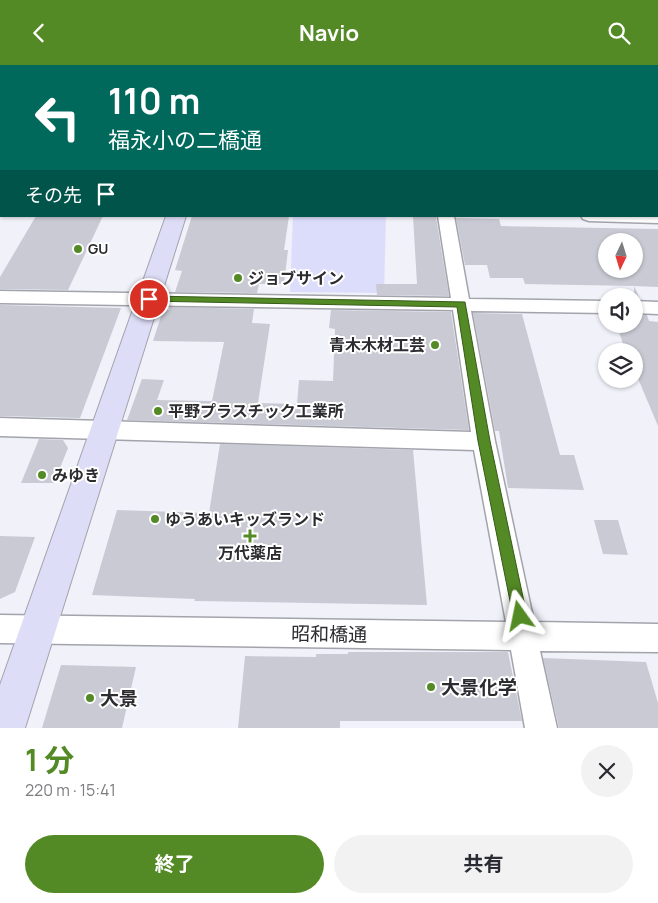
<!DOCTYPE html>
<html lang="ja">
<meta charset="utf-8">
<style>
body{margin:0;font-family:Manrope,"Noto Sans JP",sans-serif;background:#f2f2f3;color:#2b2b33;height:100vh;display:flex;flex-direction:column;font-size:19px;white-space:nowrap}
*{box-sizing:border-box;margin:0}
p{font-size:16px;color:#7c7c81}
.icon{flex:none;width:28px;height:28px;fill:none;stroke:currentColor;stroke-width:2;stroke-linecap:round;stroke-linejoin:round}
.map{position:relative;height:663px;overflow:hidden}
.details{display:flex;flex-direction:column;background:#fff;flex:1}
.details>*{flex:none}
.banner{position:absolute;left:0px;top:0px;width:659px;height:152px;box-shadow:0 1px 4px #0004;background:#00695c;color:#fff;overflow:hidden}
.needle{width:32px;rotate:184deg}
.controls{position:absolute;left:598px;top:168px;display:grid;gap:10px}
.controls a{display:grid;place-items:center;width:45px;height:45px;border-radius:50%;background:#fff;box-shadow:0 1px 4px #0004;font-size:25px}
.pin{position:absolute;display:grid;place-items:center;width:42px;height:42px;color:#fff;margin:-21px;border:2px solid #fff;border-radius:50%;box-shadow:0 1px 5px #0007}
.me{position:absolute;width:55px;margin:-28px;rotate:348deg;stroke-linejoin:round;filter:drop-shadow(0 0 4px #0008)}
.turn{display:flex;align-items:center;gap:18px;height:105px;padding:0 25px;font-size:22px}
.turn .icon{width:65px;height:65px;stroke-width:2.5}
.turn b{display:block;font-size:35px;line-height:42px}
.then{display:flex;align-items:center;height:48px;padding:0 25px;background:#0003;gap:10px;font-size:19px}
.round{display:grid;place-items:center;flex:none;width:52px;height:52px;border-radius:26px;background:#f2f2f3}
.head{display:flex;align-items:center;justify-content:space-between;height:85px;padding:0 25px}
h1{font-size:30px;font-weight:700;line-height:38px;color:#538a25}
.action{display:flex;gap:10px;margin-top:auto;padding:10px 25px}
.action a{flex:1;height:58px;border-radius:30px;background:#538a25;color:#fff;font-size:20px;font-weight:700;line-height:58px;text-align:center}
.action a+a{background:#f2f2f3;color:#2b2b33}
header{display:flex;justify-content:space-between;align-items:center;height:65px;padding:0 25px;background:#538a25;color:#fff;font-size:22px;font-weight:700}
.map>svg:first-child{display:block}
.green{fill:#dcddfb}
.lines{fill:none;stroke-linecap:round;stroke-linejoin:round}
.river{fill:#8f90b6;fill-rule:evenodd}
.building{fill:#c9cad3;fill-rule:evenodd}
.street-casing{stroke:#a3a3ac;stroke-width:3}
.secondary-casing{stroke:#a3a3ac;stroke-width:2}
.street{fill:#fff;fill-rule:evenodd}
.secondary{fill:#deddf7;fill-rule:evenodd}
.route{fill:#538a25;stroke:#365a18}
.poi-dot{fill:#538a25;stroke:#fff;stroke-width:2}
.labels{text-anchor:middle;stroke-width:4;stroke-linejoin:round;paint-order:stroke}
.far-poi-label{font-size:14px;font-weight:bold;fill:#2c2c30;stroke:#fff;text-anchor:start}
.poi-label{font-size:16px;font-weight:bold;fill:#2c2c30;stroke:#fff;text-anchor:start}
.near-street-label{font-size:19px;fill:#2c2c30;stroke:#fff}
.near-poi-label{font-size:19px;font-weight:bold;fill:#2c2c30;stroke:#fff;text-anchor:start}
</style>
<header><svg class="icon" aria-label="back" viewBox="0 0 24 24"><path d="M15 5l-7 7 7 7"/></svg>Navio<svg class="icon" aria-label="search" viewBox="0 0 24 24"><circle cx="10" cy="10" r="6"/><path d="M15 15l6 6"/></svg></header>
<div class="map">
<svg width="658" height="663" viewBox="0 0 658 663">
<rect width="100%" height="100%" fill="#f1f1fa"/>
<polygon class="green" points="293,151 386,151 384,228 290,227"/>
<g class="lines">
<polygon class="river" points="601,0 623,0 624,1 602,1"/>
</g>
<g class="building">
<polygon points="36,151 103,151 68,225 0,224 0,212"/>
<polygon points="192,151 289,151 284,185 288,185 284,219 259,219 257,228 175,227 182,206 175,205"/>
<polygon points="413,151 436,152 449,231 377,230 376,219 417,219"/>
<path d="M456,153L499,154L501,161L658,164V222L634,221L640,234H634V221L525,219L523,213H490L487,200H465ZM606,176H634V204H606Z"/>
<polygon points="0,240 121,243 80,353 0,351"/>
<polygon points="170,242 254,244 252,258 270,259 258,338 297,339 299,315 333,316 335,264 329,263 331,245 451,247 469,365 127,355 142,314 164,315 157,335 212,336 224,277 153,276 163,245 169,245"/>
<polygon points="473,248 522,249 560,390 574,390 584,425 508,423 499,366 495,366"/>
<polygon points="634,250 647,250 649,256 658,257 658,361 634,304 634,284 625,284 616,259 634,259"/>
<polygon points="39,374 63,375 68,383 54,418 21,418"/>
<polygon points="220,379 413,385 427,540 194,536 195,534 92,530 117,445 209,448"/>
<polygon points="594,455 618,455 628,490 603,489"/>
<polygon points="0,471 35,472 15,527 0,534"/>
<polygon points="348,587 508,587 522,656 340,656 340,663 238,663 245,591 316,592 316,589 348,589"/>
<polygon points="543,593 646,597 658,638 658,663 559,663"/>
<polygon points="61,600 136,602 122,663 42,663"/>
</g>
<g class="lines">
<g class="street-casing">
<g id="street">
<rect x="0" y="72" width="1" height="8"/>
<polygon points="658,148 658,158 589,156 583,154 581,151 658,151"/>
<polygon points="438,151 454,151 469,234 606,236 606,248 471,246 495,376 534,557 658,559 658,587 540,586 557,663 525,663 511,585 0,578 0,550 506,557 474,385 0,371 0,353 471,367 453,245 0,238 0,226 451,233"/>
<polygon points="634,236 658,237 658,249 634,248"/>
</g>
</g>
<g class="secondary-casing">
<g id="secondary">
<rect x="218" y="0" width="14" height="1"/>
<polygon points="0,7 1,8 1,17 0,17"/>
<polygon points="166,151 186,151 25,663 0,663 0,620"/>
</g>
</g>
<use href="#street" class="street"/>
<use href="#secondary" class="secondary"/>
</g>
<polygon class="route" points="149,231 465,237 490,376 527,551 525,556 520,559 515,556 513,551 478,376 457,242 146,236 146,232"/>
<g class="poi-dot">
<circle cx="78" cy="184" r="5"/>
<circle cx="238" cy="213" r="5"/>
<circle cx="435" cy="280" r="5"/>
<circle cx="158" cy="346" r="5"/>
<circle cx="42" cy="410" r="5"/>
<circle cx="155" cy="454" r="5"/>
<path d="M247.5 463.5h5v5h5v5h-5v5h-5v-5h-5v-5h5z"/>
<circle cx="431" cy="622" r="5"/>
<circle cx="90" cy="633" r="5"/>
</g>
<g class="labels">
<g class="far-poi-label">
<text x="88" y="189">GU</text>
</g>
<g class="poi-label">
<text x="248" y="219">ジョブサイン</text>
<text x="425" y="286" text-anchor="end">青木木材工芸</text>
<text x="168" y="352">平野プラスチック工業所</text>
<text x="52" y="416">みゆき</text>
<text x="165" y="460">ゆうあいキッズランド</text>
<text x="250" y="494" text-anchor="middle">万代薬店</text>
</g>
<g class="near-street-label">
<text transform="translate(329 569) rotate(1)" y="7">昭和橋通</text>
</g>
<g class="near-poi-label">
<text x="441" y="629">大景化学</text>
<text x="100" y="640">大景</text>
</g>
</g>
</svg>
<div class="controls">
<a><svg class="needle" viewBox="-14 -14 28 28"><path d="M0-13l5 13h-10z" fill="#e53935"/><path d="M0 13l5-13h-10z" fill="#7c7c81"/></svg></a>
<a><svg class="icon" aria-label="sound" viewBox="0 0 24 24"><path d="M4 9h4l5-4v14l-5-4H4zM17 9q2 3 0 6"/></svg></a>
<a><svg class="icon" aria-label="layers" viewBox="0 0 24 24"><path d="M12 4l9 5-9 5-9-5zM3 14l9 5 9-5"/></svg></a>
</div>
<div class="pin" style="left:149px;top:234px;background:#d93025"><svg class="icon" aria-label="arrive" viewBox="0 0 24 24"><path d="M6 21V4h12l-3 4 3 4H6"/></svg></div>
<svg class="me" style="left:520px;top:551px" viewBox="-20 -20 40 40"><path d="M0-17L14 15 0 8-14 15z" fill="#538a25" stroke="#fff" stroke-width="4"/></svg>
<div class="banner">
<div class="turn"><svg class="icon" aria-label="left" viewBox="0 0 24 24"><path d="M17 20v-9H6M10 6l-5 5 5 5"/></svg><div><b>110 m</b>福永小の二橋通</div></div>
<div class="then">その先<svg class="icon" aria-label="arrive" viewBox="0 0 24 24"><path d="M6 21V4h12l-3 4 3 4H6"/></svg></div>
</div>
</div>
<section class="details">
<div class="head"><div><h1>1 分</h1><p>220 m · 15:41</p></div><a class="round"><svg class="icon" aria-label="close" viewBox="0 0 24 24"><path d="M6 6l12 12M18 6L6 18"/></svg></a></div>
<div class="action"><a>終了</a><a>共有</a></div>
</section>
